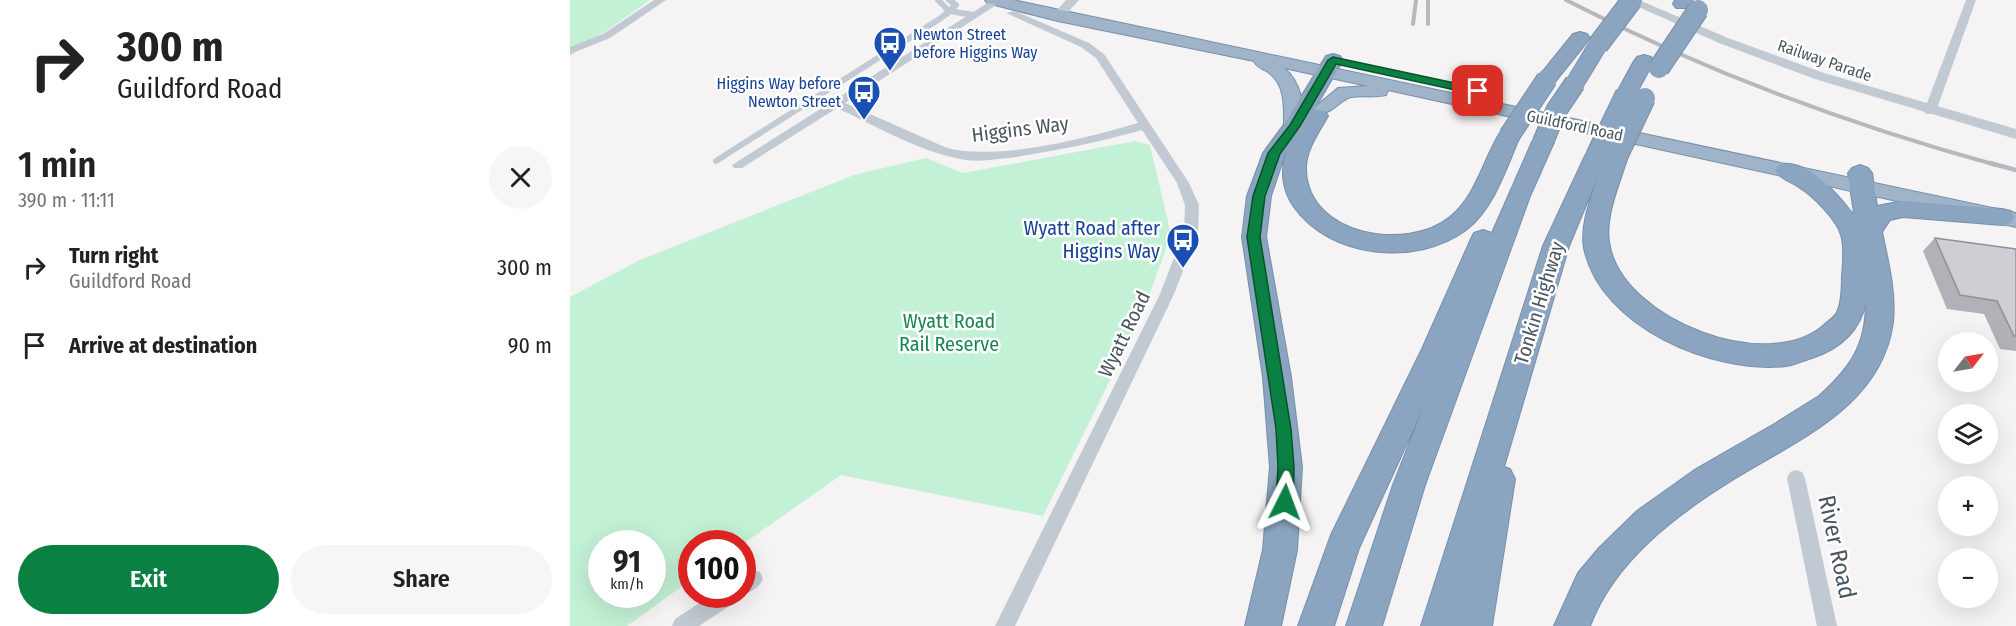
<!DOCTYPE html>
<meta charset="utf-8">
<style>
body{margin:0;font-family:"Fira Sans Condensed",sans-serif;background:#f6f6f6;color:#222;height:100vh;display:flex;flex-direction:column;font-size:22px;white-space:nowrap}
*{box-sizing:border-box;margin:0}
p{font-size:20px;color:#767676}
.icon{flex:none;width:33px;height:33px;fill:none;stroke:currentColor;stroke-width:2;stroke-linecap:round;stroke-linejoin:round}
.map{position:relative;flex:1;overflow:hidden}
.drawer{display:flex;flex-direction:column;background:#fff;width:570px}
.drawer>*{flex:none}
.banner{background:#fff;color:#222;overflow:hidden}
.needle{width:39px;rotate:59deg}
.buttons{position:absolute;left:1368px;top:332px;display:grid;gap:12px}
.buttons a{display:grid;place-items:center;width:60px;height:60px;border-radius:50%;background:#fff;box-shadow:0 6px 24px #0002;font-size:30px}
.speed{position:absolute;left:18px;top:530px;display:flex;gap:12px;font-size:30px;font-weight:700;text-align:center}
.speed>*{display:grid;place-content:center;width:78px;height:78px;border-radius:50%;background:#fff;box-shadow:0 6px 24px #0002;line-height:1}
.speed small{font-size:15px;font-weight:400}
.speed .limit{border:9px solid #d22;background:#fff;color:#111}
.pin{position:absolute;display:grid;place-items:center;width:51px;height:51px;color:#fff;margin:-26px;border-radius:12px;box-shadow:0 3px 9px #0006}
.me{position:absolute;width:66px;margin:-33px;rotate:3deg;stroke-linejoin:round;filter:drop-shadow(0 0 4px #0008)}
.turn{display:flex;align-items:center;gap:21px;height:126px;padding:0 18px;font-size:27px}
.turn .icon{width:78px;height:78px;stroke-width:2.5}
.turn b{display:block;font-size:42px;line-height:51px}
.round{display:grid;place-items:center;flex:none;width:63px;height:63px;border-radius:32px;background:#f6f6f6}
.overview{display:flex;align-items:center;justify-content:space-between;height:102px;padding:0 18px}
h1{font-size:36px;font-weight:600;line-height:45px}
.action{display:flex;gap:12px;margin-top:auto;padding:12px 18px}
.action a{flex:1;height:69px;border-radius:36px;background:#0b8043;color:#fff;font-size:24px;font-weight:600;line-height:69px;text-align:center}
.action a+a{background:#f6f6f6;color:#222}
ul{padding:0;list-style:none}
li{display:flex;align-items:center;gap:18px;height:78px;padding:0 18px}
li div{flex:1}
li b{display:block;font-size:22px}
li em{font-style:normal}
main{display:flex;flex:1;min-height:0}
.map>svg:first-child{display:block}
.green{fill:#c3f1d5;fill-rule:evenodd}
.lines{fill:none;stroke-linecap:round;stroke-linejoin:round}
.trunk-casing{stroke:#7690ad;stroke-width:2}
.motorway-casing{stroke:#7690ad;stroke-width:2}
.service{stroke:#c1cad2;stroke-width:6}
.minor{fill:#c1cad2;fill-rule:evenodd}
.tertiary{fill:#c1cad2;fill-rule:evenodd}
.trunk{fill:#9fb4c9;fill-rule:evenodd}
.motorway{fill:#8ba5c1;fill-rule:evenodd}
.rail-far1{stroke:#b5b8bd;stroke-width:4}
.rail{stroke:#b5b8bd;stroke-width:4.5}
.motorway-bridge-casing{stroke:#7690ad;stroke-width:22;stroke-linecap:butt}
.motorway-bridge{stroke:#8ba5c1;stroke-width:20}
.wall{fill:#b0b2b7}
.building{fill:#cdcfd5;stroke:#909195;stroke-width:1.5}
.route{fill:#0b8043;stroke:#07532c;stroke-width:1.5}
.labels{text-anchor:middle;stroke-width:5;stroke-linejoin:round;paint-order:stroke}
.far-transit-label{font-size:16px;fill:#164399;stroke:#fff;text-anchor:start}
.far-street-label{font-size:16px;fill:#4a5661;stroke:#fff}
.street-label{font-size:20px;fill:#4a5661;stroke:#fff}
.transit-label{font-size:20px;fill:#164399;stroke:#fff;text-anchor:end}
.park-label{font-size:20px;fill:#17864f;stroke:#fff}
.near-street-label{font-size:24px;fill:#4a5661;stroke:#fff}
</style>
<main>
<section class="drawer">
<div class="banner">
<div class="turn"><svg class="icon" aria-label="right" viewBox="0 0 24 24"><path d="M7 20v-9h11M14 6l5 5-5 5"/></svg><div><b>300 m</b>Guildford Road</div></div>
</div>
<div class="overview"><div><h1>1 min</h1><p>390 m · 11:11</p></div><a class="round"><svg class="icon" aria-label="close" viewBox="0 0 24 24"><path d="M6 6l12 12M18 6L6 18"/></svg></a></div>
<ul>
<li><svg class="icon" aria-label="right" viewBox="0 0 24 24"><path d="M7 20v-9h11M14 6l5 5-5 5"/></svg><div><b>Turn right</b><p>Guildford Road</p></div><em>300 m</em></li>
<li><svg class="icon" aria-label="arrive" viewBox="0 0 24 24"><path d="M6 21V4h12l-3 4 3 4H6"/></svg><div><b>Arrive at destination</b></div><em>90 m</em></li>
</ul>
<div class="action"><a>Exit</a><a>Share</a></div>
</section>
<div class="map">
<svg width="1446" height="626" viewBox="0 0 1446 626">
<rect width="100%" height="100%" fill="#f5f3f3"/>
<g class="green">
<polygon points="0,0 80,0 0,56"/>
<path d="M565,141L580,145L601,235L572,315L473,516L271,475L173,544L122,543L121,580L57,626H0V297L70,260L284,175L356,158L393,173ZM32,543H82V594H32Z"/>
</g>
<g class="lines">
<g class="trunk-casing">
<path id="trunk" d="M415,0H443L1446,213V227L818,90L816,95C804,98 792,95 781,97C767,101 763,116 746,112L744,108L768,88L798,86L714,68C732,83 733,104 734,126L731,130H717L714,126C714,107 716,85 698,72C692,68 686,67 684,61L488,21L417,3Z"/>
</g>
<g class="motorway-casing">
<g id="motorway">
<polygon points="1105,0 1123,0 1118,8 1106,8 1103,4"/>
<polygon points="1010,32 1017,34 1020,38 1017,42 984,83 970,83 967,79 970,75 1003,34"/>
<polygon points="1028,39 1035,41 1038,45 1015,83 1012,87 1005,89 998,87 995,83 1018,45 1021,41"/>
<path d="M763,54L770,56L773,60L744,110L755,111L758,116C749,132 735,151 736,170C738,236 837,252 880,217C907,195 913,159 931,131L939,129L947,131L950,136C937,166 924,209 896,230C846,267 760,258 724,207C712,190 710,170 717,151L715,154L701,196L696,237L721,377L732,467L727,550L711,626H675L693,550L700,467L693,377L672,237L677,196L693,153L715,123L756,56Z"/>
<polygon points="1074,55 1081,57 1084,61 1066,94 1063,98 1056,100 1049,98 1046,94 1064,61 1067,57"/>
<polygon points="973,135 981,137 984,142 960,196 855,485 812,626 776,626 823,485 854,406 789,548 764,626 728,626 761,535 852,349 901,239 904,233 913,230 922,233 962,142 965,137"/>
<path d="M1026,149L1034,151L1037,155L1046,152L1054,154L1057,159C1049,186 1033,219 1040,247C1055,320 1198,375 1254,325C1258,321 1265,317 1267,312C1272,302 1272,287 1272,276C1273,264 1275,247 1271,235C1267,220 1243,196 1230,188C1222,182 1210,179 1205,170L1208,165C1235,157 1267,193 1282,213H1284L1278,173L1282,168L1290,165L1298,168L1302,173L1307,206L1333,201L1432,209L1441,211L1444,217L1441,223L1432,225L1333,217L1320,220L1312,232C1318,261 1326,292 1323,322C1312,406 1227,440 1164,479C1107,514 1044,561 1020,626H984L1008,573L1029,548L1067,511L1126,469L1206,423L1249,396C1280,368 1296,346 1296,302C1290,331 1269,349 1242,358C1234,360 1225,365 1216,366C1143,374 1030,327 1014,248C1010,225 1021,198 1028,176L999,246L934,467L940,469L945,479L922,626H851L973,246L1015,156L1018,151Z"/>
</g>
</g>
<g class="service">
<polyline points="368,0 378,10 377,14"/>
<polyline points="380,11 403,15"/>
<polyline points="146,161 371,18 386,5 379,0"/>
</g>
<g class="minor">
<polygon points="84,0 96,0 40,38 0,54 0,47 33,34"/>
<path d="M422,0H434L275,103L377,148C430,161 516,138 568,123L526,58L511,47L436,13L445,11L519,43L534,54L619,183L629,205L628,232L604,294L445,626H425L590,294L614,232L615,205L607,183L572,130C531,142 488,150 446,157C427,159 409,163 390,159C348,151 306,126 267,108L172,168H164L162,165Z"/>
<polygon points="1396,0 1406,0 1366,111 1364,114 1356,114 1354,111"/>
<polygon points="1226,470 1232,472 1235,478 1267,626 1247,626 1217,478 1220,472"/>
<path d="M183,570L190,572L193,579C189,588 181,592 172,595L170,594L167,601L129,626H102L105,619L143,594H172V575Z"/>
</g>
<g class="tertiary">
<polygon points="496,0 509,0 492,19 484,19 482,16"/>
<polygon points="1053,0 1069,0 1158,38 1254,73 1446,129 1446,139 1245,79 1149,43"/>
</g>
<use href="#trunk" class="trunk"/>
<use href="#motorway" class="motorway"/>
<g class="rail-far1">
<polyline points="858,0 858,24"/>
<path d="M996,0C1134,71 1276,124 1426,165"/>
<polyline points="843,24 846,0"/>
</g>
<polyline class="rail" points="1420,163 1446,170"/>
<g class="motorway-bridge-casing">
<g id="motorway-bridge">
<polyline points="1028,45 1062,0"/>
<polyline points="1089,68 1128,10"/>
<polyline points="939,136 977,79"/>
<polyline points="973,142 986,111 1005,83"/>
<polyline points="1026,156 1056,94"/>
<polyline points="1046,159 1075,98"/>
</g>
</g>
<use href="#motorway-bridge" class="motorway-bridge"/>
</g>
<polygon class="wall" points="1365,238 1446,249 1446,351 1430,349 1414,314 1377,309 1353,251"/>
<polygon class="building" points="1365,238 1446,249 1446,336 1444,336 1427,301 1390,295"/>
<polygon class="route" points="763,57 908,88 913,91 908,95 766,64 730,126 710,154 695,196 690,237 721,429 724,467 723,502 720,507 715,510 709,507 706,502 708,467 706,429 677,237 683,196 698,153 720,125 758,60"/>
<defs>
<g id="bus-pin" transform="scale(1.725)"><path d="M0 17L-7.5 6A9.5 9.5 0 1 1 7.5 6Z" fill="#1a4fb4" stroke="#fff"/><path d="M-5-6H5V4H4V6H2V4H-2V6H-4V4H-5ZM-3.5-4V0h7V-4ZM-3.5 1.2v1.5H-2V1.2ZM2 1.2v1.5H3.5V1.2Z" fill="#fff"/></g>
</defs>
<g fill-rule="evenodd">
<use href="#bus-pin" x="320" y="43"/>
<use href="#bus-pin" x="294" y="92"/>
<use href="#bus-pin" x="613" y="240"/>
</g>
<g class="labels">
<g class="far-transit-label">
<text x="343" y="40">Newton Street<tspan x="343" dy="18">before Higgins Way</tspan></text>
<text x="271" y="89" text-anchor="end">Higgins Way before<tspan x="271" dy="18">Newton Street</tspan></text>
</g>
<g class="far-street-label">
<text transform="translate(1255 60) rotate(19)" y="6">Railway Parade</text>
<text transform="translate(1005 125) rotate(12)" y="6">Guildford Road</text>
</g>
<g class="street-label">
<text transform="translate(450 129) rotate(-7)" y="7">Higgins Way</text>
<text transform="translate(969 303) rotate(-73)" y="7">Tonkin Highway</text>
<text transform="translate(554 334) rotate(-64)" y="7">Wyatt Road</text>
</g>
<g class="transit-label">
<text x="590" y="235">Wyatt Road after<tspan x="590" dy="23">Higgins Way</tspan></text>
</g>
<g class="park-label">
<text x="379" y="328">Wyatt Road<tspan x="379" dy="23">Rail Reserve</tspan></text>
</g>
<g class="near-street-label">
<text transform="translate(1267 547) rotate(78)" y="8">River Road</text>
</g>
</g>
</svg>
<div class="buttons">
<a><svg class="needle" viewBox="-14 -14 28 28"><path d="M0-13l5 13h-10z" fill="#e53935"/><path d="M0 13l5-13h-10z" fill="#767676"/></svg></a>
<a><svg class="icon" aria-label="layers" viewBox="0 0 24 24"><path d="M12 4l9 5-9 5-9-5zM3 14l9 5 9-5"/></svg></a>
<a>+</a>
<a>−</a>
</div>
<div class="speed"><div>91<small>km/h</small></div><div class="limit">100</div></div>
<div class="pin" style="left:908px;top:91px;background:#d93025"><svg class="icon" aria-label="arrive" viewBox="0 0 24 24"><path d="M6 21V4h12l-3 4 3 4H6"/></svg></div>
<svg class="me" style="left:715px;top:502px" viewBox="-20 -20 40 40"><path d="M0-17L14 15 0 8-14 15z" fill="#0b8043" stroke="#fff" stroke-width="4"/></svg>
</div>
</main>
